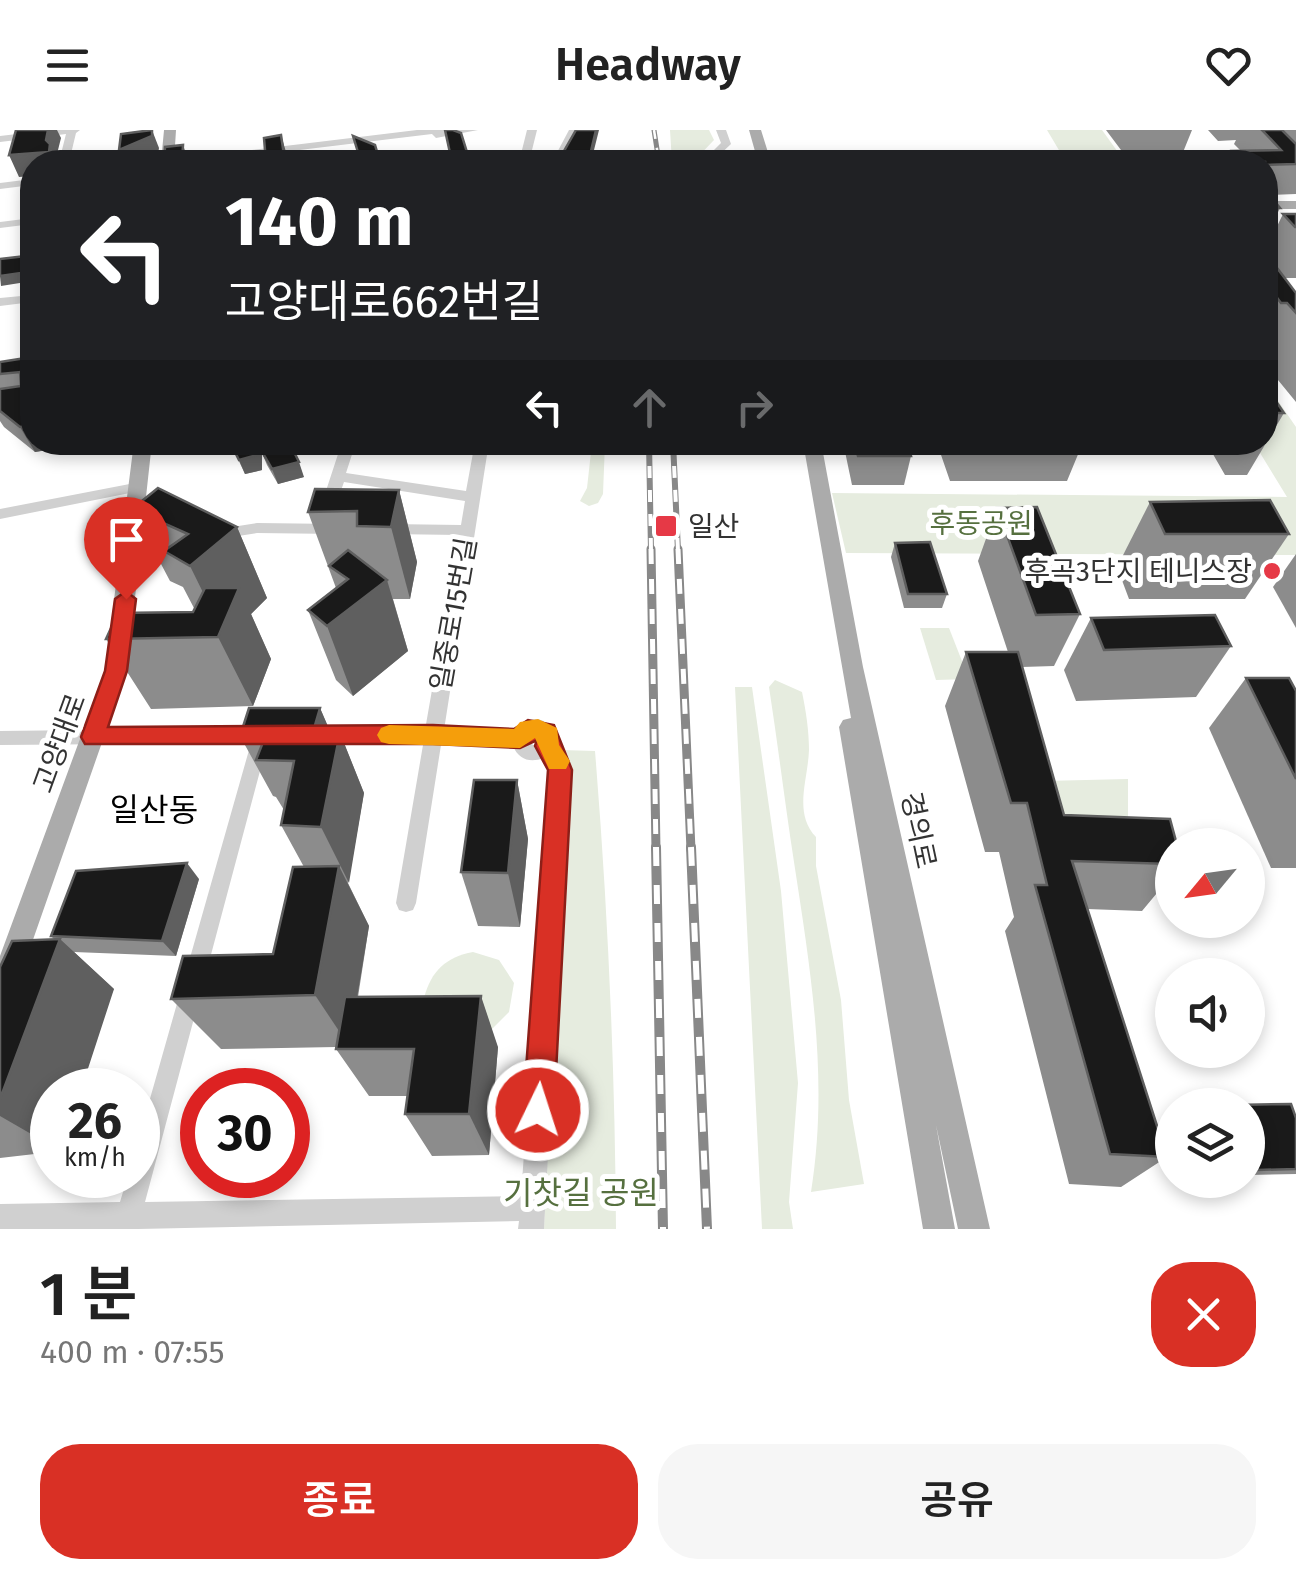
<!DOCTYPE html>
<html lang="ko">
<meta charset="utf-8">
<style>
body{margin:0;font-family:"Fira Sans","Noto Sans KR",sans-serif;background:#f6f6f6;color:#222;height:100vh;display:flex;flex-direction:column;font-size:38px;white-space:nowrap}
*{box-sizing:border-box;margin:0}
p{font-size:32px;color:#767676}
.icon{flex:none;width:55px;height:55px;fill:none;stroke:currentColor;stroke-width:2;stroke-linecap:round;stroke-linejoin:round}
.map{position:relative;height:1099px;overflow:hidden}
.panel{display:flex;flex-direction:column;background:#fff;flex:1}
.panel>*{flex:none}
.banner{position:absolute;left:20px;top:20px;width:1258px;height:305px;border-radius:40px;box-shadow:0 5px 15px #0003;background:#202124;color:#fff;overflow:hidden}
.needle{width:65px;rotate:241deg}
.controls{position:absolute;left:1155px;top:698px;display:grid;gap:20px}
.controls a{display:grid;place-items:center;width:110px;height:110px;border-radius:50%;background:#fff;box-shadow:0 5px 15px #0003;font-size:50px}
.speed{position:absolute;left:30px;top:938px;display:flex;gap:20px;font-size:50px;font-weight:700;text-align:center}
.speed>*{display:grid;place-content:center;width:130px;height:130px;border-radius:50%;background:#fff;box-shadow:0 5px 15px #0003;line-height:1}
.speed small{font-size:25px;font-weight:400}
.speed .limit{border:15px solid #d22;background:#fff;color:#111}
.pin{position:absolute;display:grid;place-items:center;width:85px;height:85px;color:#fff;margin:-102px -42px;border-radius:50% 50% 50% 0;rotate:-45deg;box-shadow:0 0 10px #0007}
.pin .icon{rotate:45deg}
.me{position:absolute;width:110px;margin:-55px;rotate:4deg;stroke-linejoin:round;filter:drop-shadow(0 0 8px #0008)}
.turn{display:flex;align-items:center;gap:35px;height:210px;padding:0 40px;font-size:45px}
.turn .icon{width:130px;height:130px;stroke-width:2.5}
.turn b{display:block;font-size:70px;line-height:85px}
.lanes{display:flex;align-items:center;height:95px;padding:0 40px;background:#0003;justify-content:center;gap:50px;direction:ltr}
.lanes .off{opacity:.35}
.round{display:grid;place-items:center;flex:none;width:105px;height:105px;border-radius:40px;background:#f6f6f6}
.headline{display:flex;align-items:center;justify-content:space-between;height:170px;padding:0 40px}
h1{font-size:60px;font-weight:600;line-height:75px}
.primary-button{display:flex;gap:20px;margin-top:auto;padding:20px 40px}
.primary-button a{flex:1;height:115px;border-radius:40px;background:#d93025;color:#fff;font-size:40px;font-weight:600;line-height:115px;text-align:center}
.primary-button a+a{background:#f6f6f6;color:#222}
header{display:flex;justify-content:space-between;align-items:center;height:130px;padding:0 40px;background:#fff;font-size:45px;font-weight:600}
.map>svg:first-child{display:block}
.green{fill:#e6ecdf}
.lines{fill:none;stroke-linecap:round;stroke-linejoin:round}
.minor{fill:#d0d0d0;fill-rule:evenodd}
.major{fill:#ababab;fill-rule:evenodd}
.rail-far3-casing{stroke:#888;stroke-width:5}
.rail-far2-casing{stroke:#888;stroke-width:6}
.rail-far1-casing{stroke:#888;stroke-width:9}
.rail-casing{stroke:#888;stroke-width:10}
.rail-far3{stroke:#fff;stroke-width:2.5;stroke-dasharray:9;stroke-linecap:butt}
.rail-far2{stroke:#fff;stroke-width:4;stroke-dasharray:12;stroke-linecap:butt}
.rail-far1{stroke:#fff;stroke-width:5;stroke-dasharray:15;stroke-linecap:butt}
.rail{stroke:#fff;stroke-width:6;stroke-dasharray:19;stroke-linecap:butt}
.wall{fill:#8c8c8c}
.shaded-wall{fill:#5f5f5f}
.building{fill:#1a1a1a;stroke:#5f5f5f;stroke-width:2.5}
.route{fill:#d93025;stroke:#8d1f18;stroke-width:2.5}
.slow{fill:#f59e0b}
.poi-dot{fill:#e63946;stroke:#fff;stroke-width:4}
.labels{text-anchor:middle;stroke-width:10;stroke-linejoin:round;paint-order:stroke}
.park-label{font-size:28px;fill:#56703f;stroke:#fff}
.poi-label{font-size:28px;fill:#333;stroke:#fff;text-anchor:start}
.street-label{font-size:28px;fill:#333;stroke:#fff}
.quarter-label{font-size:32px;fill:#000;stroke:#fff}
.near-park-label{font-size:32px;fill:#56703f;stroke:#fff}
</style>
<header><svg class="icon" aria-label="menu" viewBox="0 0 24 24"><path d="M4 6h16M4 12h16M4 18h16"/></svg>Headway<svg class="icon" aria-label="heart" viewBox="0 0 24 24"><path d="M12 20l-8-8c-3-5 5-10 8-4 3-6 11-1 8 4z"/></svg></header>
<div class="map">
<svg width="1296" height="1099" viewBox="0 0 1296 1099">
<rect width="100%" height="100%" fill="#fff"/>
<g class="green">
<polygon points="670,0 709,0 714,10 693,32 672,32"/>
<polygon points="1047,0 1102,0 1125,32 1066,32"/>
<polygon points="1265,252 1296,297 1296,425 846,423 832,363 1287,367 1254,313 1265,312"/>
<polygon points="592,313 605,313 603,364 598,373 589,376 580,371 587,358"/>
<polygon points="920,498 949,498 969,549 936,550"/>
<path d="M775,550L802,562C806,581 809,601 809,620C808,650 793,683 816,707V736L841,870L849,970L864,1054L811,1062C829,950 811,843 794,732C785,674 778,615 769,557Z"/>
<polygon points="735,557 752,557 781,761 798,953 789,1072 793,1099 762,1099"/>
<path d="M561,620L595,621C608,780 615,939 616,1099H544L563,640Z"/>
<polygon points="1128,649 1128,693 1058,693 1044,651"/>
<path d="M473,822L499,830L514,853L509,882L487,904L424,868C431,841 446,827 473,822Z"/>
</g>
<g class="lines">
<g class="minor">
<polygon points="51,0 80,0 76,3 69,32 59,32 66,4 0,12 0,6"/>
<polygon points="417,0 478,0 436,8 432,4 199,32 173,32 178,29"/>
<polygon points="527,0 537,0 529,32 519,32"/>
<polygon points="569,0 579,0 562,32 552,32"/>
<polygon points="716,0 726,0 731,14 712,32 702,32 721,13"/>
<polygon points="32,49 32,55 0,59 0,53"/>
<polygon points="32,88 32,94 0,98 0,92"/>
<polygon points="32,126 32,132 0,134 0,128"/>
<polygon points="32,165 32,172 0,176 0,168"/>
<path d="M342,312H356L346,343L466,361L475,312H489L444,600L514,601C522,590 538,584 550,595C557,602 555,610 557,618C560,625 566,633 569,640L544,1099H518L519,1091L138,1099H0V1074L120,1072L128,1045H138V1011L251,613L0,615V601L264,598L270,600L273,605L268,611L145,1072L521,1066L551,640L544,628C530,633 519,630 513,616L441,615L416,773L413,780L406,782L399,780L396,773L423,615L320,612L314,610L311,605L314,600L320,598L425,600L459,405L388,404L380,399L388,394L461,395L465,371L344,352L333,383H323L320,379ZM533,604L538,607L535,616L530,613Z"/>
<polygon points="140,352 147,357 145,360 0,389 0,379"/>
<polygon points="257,393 337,394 345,399 337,404 257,403 219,409 211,404 219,399"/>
<polygon points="174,408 182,413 179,417 116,430 108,425 116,420"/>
</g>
<g class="major">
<polygon points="164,0 176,0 174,32 161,32"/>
<polygon points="749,0 761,0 771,32 758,32"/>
<rect x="1265" y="71" width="31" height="8"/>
<polygon points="134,312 152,312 127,541 14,864 10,874 0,878 0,826 105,541"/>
<polygon points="803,312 821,312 863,537 990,1099 958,1099 936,995 955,1099 923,1099 839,597 843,590 851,588"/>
</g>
<g class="rail-far3-casing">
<polyline id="rail-far3" points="654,0 659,32"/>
</g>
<g class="rail-far2-casing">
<g id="rail-far2">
<polyline points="649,312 651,421"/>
<polyline points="673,312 678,421"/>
</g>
</g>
<g class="rail-far1-casing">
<g id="rail-far1">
<polyline points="651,419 656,720"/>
<polyline points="678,419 691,720"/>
</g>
</g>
<g class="rail-casing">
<g id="rail">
<polyline points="656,717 663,1099"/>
<polyline points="691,717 707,1099"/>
</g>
</g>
<use href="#rail-far3" class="rail-far3"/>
<use href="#rail-far2" class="rail-far2"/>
<use href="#rail-far1" class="rail-far1"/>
<use href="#rail" class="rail"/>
</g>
<g class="wall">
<polygon points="1106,0 1192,0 1179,32 1130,32"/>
<polygon points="1208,0 1282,0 1296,14 1296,64 1269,65 1280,78 1265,109 1265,32 1201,32 1204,26 1230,26 1232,21 1241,21 1234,14 1236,10 1218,11"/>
<polygon points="1283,0 1296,0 1296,13"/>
<polygon points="1283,84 1296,84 1296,148 1285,148 1296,163 1296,272 1265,234 1265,121"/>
<polygon points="32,227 32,312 95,312 35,322 4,297 0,291 0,232"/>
<polygon points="1265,255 1284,283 1247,345 1225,345 1206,312 1265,312"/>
<polygon points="230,312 262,318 304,347 278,354 267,335 262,323 262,340 245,344"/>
<polygon points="843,312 854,312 911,326 904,355 852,355"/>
<polygon points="943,312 1105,312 1101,321 1079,322 1067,351 950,351 940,322"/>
<polygon points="399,360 417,432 410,469 393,469 408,521 353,566 336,550 308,480 336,458 308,382"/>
<polygon points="1150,372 1289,404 1245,469 1129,469 1117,437"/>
<polygon points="997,378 1080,484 1054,536 1022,537 1064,685 1172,715 1172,745 1142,781 1087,779 1167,1027 1121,1057 1069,1054 1005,801 1014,787 999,722 985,722 945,576 966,522 1008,522 978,431"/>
<polygon points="132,379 237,397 267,468 251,484 271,529 253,576 151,579 106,509 193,482 195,480 183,457 170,451"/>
<polygon points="895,413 947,464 942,478 904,478 891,427"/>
<polygon points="1296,424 1296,498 1273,457"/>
<polygon points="1091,488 1231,516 1196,567 1076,571 1064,540"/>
<polygon points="1246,548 1296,561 1296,738 1271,738 1209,598"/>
<polygon points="320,578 330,602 340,603 364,663 348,753 369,796 358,867 498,917 489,1025 432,1026 405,984 408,966 369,966 336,919 336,917 221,919 171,869 273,824 304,737 281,695 284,680 276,667 273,666 240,606"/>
<polygon points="517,650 528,709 520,797 478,796 461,742"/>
<polygon points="199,749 176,826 74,822 114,859 52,960 52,1022 0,1028 0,837 54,809 51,806"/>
<polygon points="1248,975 1296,988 1296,1044 1248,1045"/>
</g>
<g class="shaded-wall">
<polygon points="48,0 57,0 61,8 56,28 58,32 32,32 32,46 19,47 9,25 46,10"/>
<polygon points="152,0 159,18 158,24 138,32 124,32 119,20"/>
<polygon points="596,0 599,0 591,32 584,32"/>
<polygon points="281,5 289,32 285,32"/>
<polygon points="183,15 189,32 182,32"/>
<polygon points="26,126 31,136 26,152 1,156 0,146"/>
<polygon points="32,295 32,312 95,312 35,322 20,297"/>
<polygon points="257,312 260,312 262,318 262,340 245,344 239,330"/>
<polygon points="299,332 304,347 278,354 272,339"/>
<polygon points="399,360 417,432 410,469 391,397"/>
<polygon points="237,397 267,468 251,484 271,529 253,576 218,507 221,499 190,436"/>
<polygon points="387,450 408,521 353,566 327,496"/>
<polygon points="320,578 337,617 340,603 364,663 349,753 321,697 313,602"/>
<polygon points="517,650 528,709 520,797 508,743"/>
<polygon points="187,733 199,749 176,826 162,811"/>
<polygon points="339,736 369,796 349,916 315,865"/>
<polygon points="60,809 114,859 81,960 52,960 52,1016 0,986 0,969"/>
<polygon points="481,866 498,917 489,1025 469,984"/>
</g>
<g class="building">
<polygon points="16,0 48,0 46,10 50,14 49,22 9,25"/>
<polygon points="152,0 152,6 119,20 121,4"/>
<polygon points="445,0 453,0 461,3 470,32 452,32"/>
<polygon points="576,0 596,0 591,21 584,32 553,32 558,23 564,21"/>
<polygon points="1262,0 1282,0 1296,14 1296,34 1265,35 1265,32 1209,32 1204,26 1235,26 1238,30 1232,21 1281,20"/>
<polygon points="281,5 285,32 266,32 264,8"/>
<polygon points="353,6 375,15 380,32 361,32"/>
<polygon points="183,15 182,32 164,32 165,17"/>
<polygon points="1265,60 1280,78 1265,78"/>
<polygon points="1283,84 1296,84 1296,97 1295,97"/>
<polygon points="1265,122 1296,163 1296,183 1287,173 1281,173 1265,152"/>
<polygon points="26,126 21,143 0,146 0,129"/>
<polygon points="32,227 32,295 20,297 0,281 0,259 21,256 20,242 0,244 0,232"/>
<polygon points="1265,255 1284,283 1265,283"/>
<polygon points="230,312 257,312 257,325 239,330"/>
<polygon points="264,312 289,312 299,332 272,339 261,320"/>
<polygon points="854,312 907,312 911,326 858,326"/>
<polygon points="158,358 237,397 190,436 164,421 188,404 132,379"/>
<polygon points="315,359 399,360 391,397 357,396 357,381 308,382"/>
<polygon points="1270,370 1289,404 1165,404 1150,372"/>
<polygon points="1037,377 1080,484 1036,485 997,378"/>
<polygon points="930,412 947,464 908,464 895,413"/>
<polygon points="348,420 387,450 327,496 308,480 348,449 329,436"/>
<polygon points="205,458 239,458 218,507 106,509 118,483 193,482"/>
<polygon points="1215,485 1231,516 1104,520 1091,488"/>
<polygon points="966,522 1018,522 1064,685 1170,689 1177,715 1172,715 1172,734 1072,731 1167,1027 1110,1024 1035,755 1047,755 1027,673 1011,673"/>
<polygon points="1246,548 1289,548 1296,561 1296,649"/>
<polygon points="249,578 320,578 313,602 340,603 321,697 281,695 294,631 256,630 265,607 240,606"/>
<polygon points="474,650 517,650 508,743 461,742"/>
<polygon points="187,733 162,811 51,806 76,741"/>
<polygon points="339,736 315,865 171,869 183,826 273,824 293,737"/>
<polygon points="60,809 0,969 0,837 12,811"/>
<polygon points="481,866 469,984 405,984 414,919 336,919 345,867"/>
<polygon points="1291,974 1296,988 1296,1039 1257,1040 1248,1012 1248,975 1234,975"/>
</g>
<polygon class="route" points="126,461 136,469 127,541 108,597 433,595 514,599 528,590 554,595 572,640 554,980 549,991 538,995 528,991 523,980 548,640 535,616 537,610 520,618 433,614 85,614 81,607 105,541 115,469"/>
<polygon class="slow" points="538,589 557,598 559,615 570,631 566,639 549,639 535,608 520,618 389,614 381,612 377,605 381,598 389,595 514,599 520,592"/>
<g class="poi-dot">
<rect x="654" y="384" width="24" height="24" rx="5"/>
<circle cx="1272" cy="441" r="10"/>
</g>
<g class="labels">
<g class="park-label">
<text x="981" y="403">후동공원</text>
</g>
<g class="poi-label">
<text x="688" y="406">일산</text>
<text x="1252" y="451" text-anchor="end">후곡3단지 테니스장</text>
</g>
<g class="street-label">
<text transform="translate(453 484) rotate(-80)" y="10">일중로15번길</text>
<text transform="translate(59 613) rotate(-70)" y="10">고양대로</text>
<text transform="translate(919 700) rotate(78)" y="10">경의로</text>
</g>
<g class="quarter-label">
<text x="154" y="691">일산동</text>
</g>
<g class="near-park-label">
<text x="581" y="1074">기찻길 공원</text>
</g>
</g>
</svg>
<div class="controls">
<a><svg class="needle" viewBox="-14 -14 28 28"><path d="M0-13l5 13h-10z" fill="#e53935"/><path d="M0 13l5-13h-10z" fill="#767676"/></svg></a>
<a><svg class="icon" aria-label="sound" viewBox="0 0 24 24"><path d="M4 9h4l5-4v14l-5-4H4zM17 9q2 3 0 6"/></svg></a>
<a><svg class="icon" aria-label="layers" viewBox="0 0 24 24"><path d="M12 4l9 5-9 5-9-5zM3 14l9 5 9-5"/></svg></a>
</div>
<div class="speed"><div>26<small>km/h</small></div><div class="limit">30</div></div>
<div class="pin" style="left:126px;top:469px;background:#d93025"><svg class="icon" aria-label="arrive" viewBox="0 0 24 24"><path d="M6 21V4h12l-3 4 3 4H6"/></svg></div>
<svg class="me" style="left:538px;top:980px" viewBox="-20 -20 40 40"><circle r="17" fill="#d93025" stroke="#fff" stroke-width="3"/><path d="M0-11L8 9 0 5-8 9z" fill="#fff"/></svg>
<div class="banner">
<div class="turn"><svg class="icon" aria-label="left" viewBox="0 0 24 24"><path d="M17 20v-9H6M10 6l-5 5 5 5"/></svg><div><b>140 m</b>고양대로662번길</div></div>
<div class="lanes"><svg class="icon" aria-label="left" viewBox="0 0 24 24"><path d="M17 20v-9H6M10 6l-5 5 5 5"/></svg><svg class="icon off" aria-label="ahead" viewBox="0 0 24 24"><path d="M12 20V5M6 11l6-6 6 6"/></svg><svg class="icon off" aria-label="right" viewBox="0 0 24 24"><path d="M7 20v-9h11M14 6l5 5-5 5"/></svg></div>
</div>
</div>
<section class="panel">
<div class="headline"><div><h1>1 분</h1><p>400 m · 07:55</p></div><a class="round" style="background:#d93025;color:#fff"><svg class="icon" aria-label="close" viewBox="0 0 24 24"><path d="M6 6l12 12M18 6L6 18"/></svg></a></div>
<div class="primary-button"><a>종료</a><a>공유</a></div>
</section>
